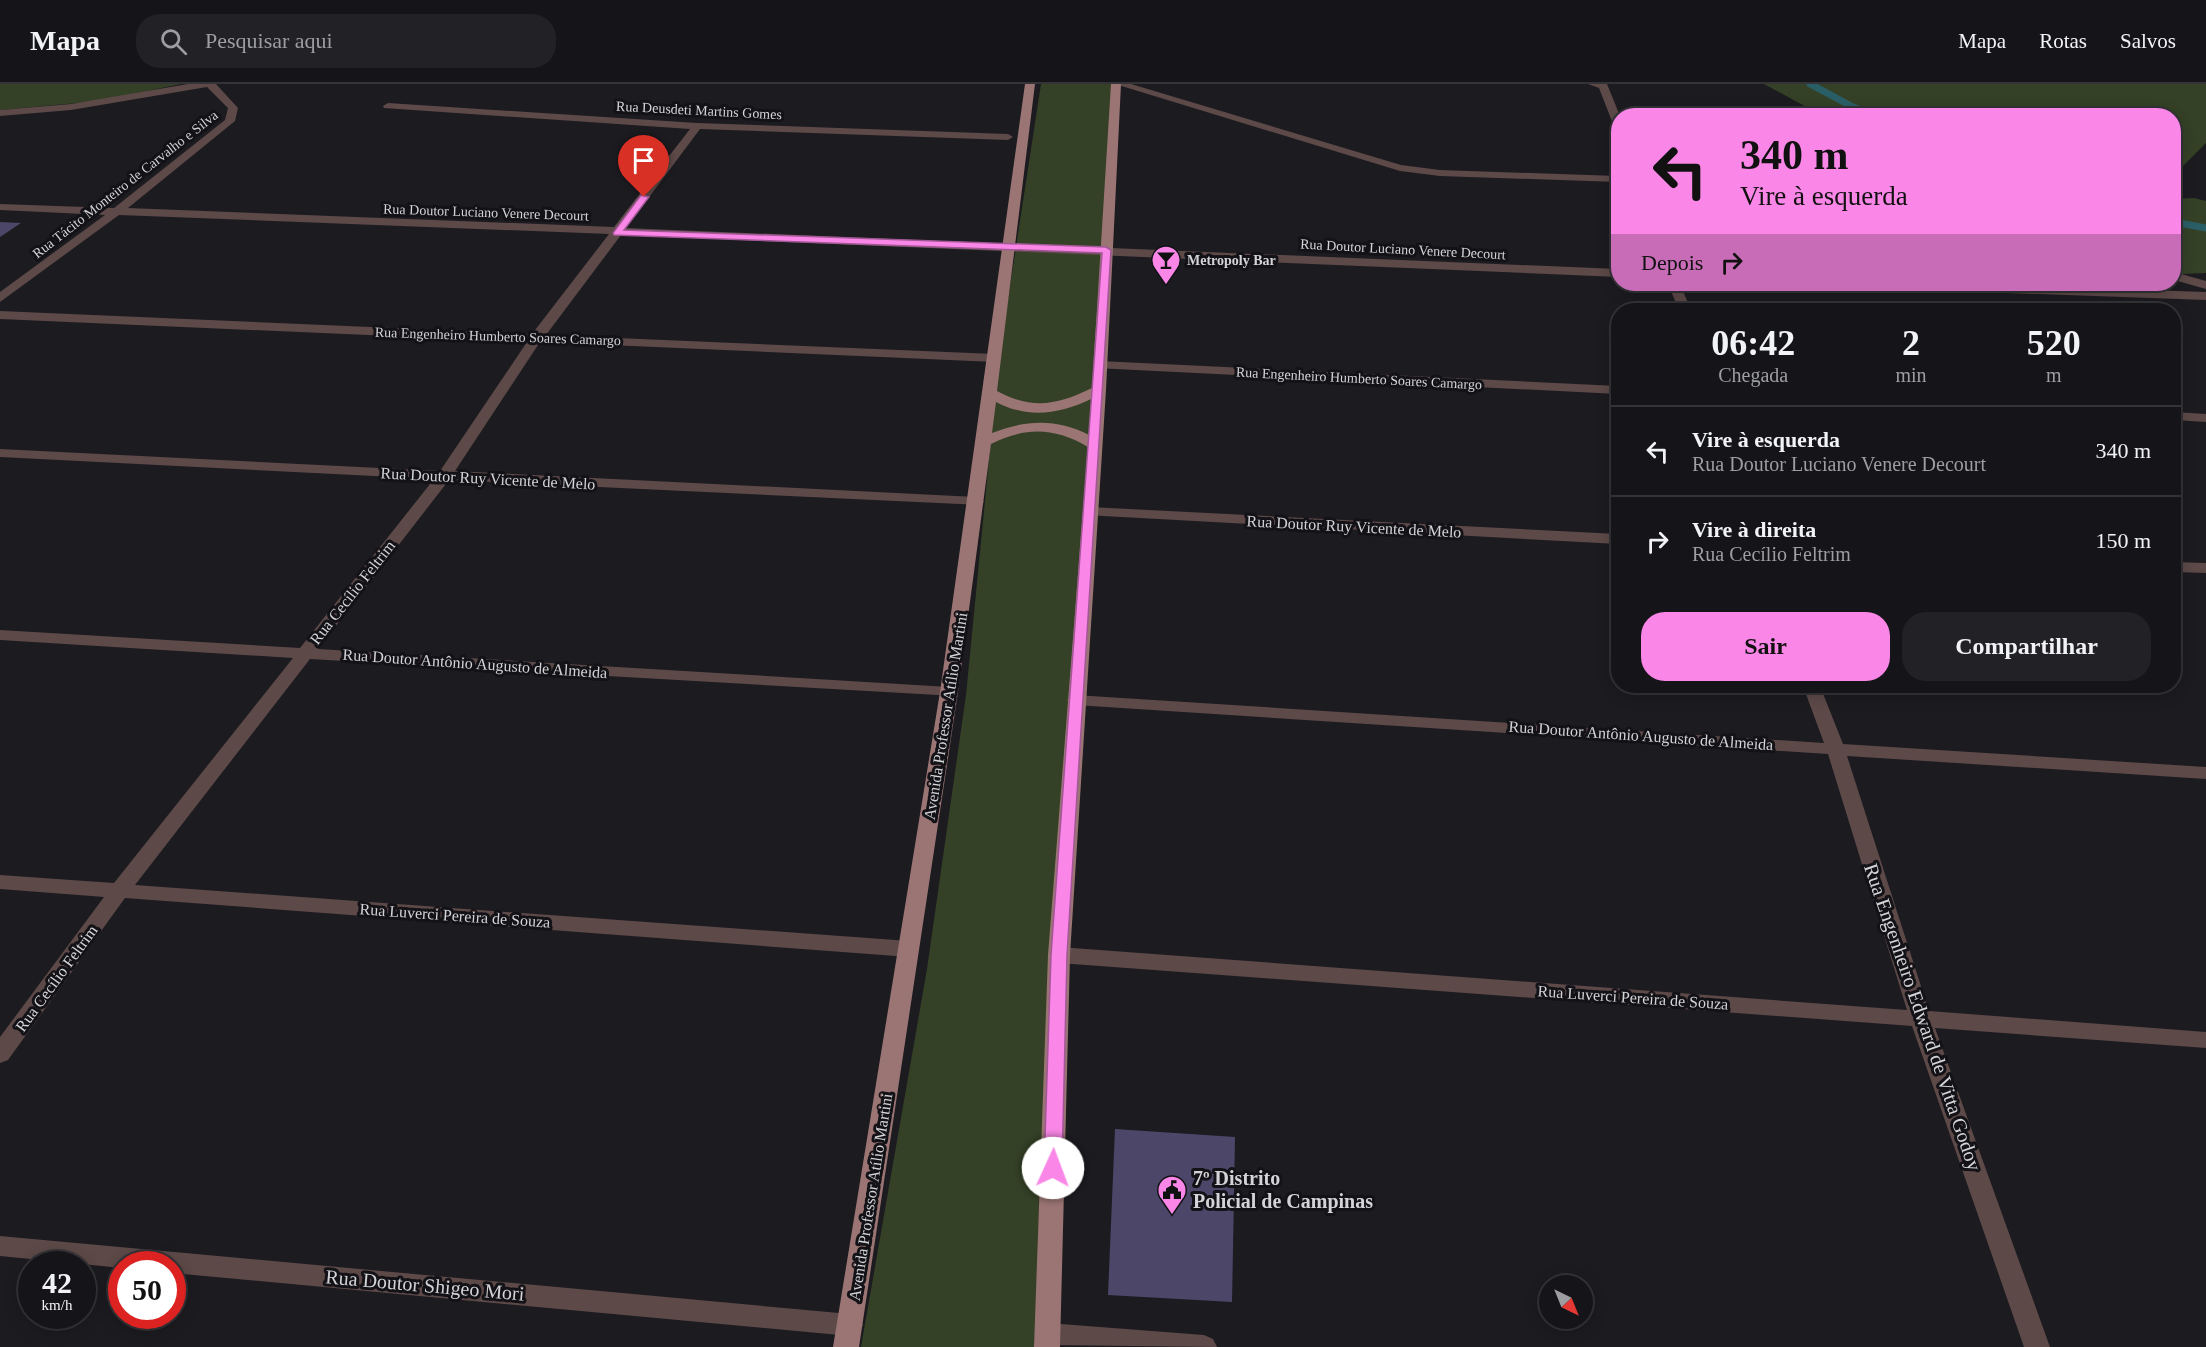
<!DOCTYPE html>
<html lang="pt">
<meta charset="utf-8">
<style>
body{margin:0;font-family:Georgia,serif;background:#222125;color:#f1f3f6;height:100vh;display:flex;flex-direction:column;font-size:22px;white-space:nowrap}
*{box-sizing:border-box;margin:0}
p{font-size:20px;color:#9d9ea2}
.icon{flex:none;width:33px;height:33px;fill:none;stroke:currentColor;stroke-width:2;stroke-linecap:round;stroke-linejoin:round}
.map{position:relative;flex:1;overflow:hidden}
.details{position:absolute;left:1611px;top:219px;width:570px;height:390px;display:flex;flex-direction:column;background:#151418;border-radius:24px;box-shadow:0 3px 15px #0003,0 0 0 2px #343337}
.details>*{flex:none}
.hud{position:absolute;left:1611px;top:24px;width:570px;height:183px;border-radius:24px;box-shadow:0 3px 15px #0003,0 0 0 2px #343337;background:#fa87e7;color:#111;overflow:hidden}
.needle{width:39px;rotate:137deg}
.tools{position:absolute;left:1539px;top:1191px;display:grid;gap:12px}
.tools a{display:grid;place-items:center;width:54px;height:54px;border-radius:50%;background:#151418;box-shadow:0 3px 15px #0003,0 0 0 2px #343337;font-size:30px}
.speed{position:absolute;left:18px;top:1167px;display:flex;gap:12px;font-size:30px;font-weight:700;text-align:center}
.speed>*{display:grid;place-content:center;width:78px;height:78px;border-radius:50%;background:#151418;box-shadow:0 3px 15px #0003,0 0 0 2px #343337;line-height:1}
.speed small{font-size:15px;font-weight:400}
.speed .limit{border:9px solid #d22;background:#fff;color:#111}
.pin{position:absolute;display:grid;place-items:center;width:51px;height:51px;color:#fff;margin:-62px -26px;border-radius:50% 50% 50% 0;rotate:-45deg;box-shadow:0 0 6px #0007}
.pin .icon{rotate:45deg}
.me{position:absolute;width:66px;margin:-33px;rotate:2deg;stroke-linejoin:round;filter:drop-shadow(0 0 4px #0008)}
.turn{display:flex;align-items:center;gap:21px;height:126px;padding:0 30px;font-size:27px}
.turn .icon{width:78px;height:78px;stroke-width:2.5}
.turn b{display:block;font-size:42px;line-height:51px}
.then{display:flex;align-items:center;height:57px;padding:0 30px;background:#0003;gap:12px;font-size:22px}
.eta{display:flex;justify-content:space-evenly;align-items:center;height:102px;text-align:center}
.eta b{font-size:36px;font-weight:800;line-height:42px}
.action{display:flex;gap:12px;margin-top:auto;padding:12px 30px}
.action a{flex:1;height:69px;border-radius:24px;background:#fa87e7;color:#111;font-size:24px;font-weight:800;line-height:69px;text-align:center}
.action a+a{background:#222125;color:#f1f3f6}
ul{padding:0;list-style:none}
li{display:flex;align-items:center;gap:18px;height:90px;padding:0 30px;border-top:2px solid #343337}
li div{flex:1}
li b{display:block;font-size:22px}
li em{font-style:normal}
header{display:flex;align-items:center;gap:36px;box-sizing:border-box;height:84px;padding:0 30px;background:#151418;border-bottom:2px solid #343337}
header strong{font-size:28px}
nav{display:flex;gap:33px;margin-inline-start:auto;font-size:21px}
.search{width:420px;height:54px;background:#222125;display:flex;align-items:center;gap:15px;box-sizing:border-box;padding:0 21px;border-radius:24px;color:#9d9ea2;font-size:22px}
.map>svg:first-child{display:block}
.green{fill:#344126}
.lines{fill:none;stroke-linecap:round;stroke-linejoin:round}
.stream{stroke:#2a5e66;stroke-width:7}
.building{fill:#4c4769}
.minor{fill:#5c4948;fill-rule:evenodd}
.major{fill:#9b7574;fill-rule:evenodd}
.route{fill:#fa87e7;stroke:#a25896;stroke-width:1.5}
.labels{text-anchor:middle;stroke-width:6;stroke-linejoin:round;paint-order:stroke}
.far-street-label{font-size:14px;fill:#d4d4d7;stroke:#131217}
.far-poi-label{font-size:14px;font-weight:bold;fill:#d4d4d7;stroke:#131217;text-anchor:start}
.street-label{font-size:16px;fill:#d4d4d7;stroke:#131217}
.near-street-label{font-size:20px;fill:#d4d4d7;stroke:#131217}
.near-poi-label{font-size:20px;font-weight:bold;fill:#d4d4d7;stroke:#131217;text-anchor:start}
</style>
<header>
<strong>Mapa</strong>
<div class="search"><svg class="icon" aria-label="search" viewBox="0 0 24 24"><circle cx="10" cy="10" r="6"/><path d="M15 15l6 6"/></svg>Pesquisar aqui</div>
<nav><a>Mapa</a><a>Rotas</a><a>Salvos</a></nav>
</header>
<div class="map">
<svg width="2206" height="1263" viewBox="0 0 2206 1263">
<rect width="100%" height="100%" fill="#1c1b20"/>
<g class="green">
<polygon points="0,0 181,0 99,17 0,26"/>
<polygon points="1041,0 1113,0 1040,1263 861,1263 927,885 966,611 999,274"/>
<polygon points="1764,0 2206,0 2206,59 2174,91 2174,32 1821,31"/>
<polygon points="2194,114 2206,117 2206,189 2182,190 2174,187 2174,115"/>
</g>
<g class="lines">
<g class="stream">
<polyline points="1810,0 1853,23 1878,32"/>
<polyline points="2174,138 2206,144"/>
</g>
</g>
<g class="building">
<polygon points="0,138 21,139 0,153"/>
<polygon points="1115,1045 1235,1053 1232,1218 1108,1211"/>
</g>
<g class="lines">
<g class="minor">
<polygon points="188,0 216,0 238,24 235,37 128,124 614,143 690,45 384,24 383,22 388,19 697,39 1008,50 1013,53 1008,56 700,45 626,144 1618,185 1618,193 621,151 546,251 995,270 1002,274 995,278 540,258 455,387 976,413 981,415 984,418 981,421 449,396 318,565 949,603 955,604 958,608 955,612 310,575 135,801 909,857 916,860 919,865 916,870 909,873 125,814 8,976 0,979 0,953 104,813 0,805 0,791 114,799 293,574 0,556 0,546 300,564 434,395 0,373 0,365 440,387 527,258 0,235 0,227 532,250 609,150 119,131 0,218 0,208 105,131 0,126 0,120 114,124 225,36 228,24 207,3 71,26 0,32 0,26 71,20"/>
<polygon points="1115,0 1131,0 1401,81 1440,86 1618,92 1618,98 1440,92 1400,87"/>
<polygon points="1588,0 1607,0 1620,32 1618,43 1613,40 1599,4"/>
<polygon points="2174,188 2206,197 2206,205 2174,196"/>
<polygon points="1668,200 1680,200 1691,226 1679,226"/>
<polygon points="1863,200 1961,200 2206,208 2206,216 1869,204"/>
<polygon points="1100,277 1618,302 1618,310 1095,284 1093,281"/>
<polygon points="2174,328 2206,330 2206,338 2174,336"/>
<polygon points="1090,423 1618,450 1618,460 1085,431 1082,428 1085,425"/>
<polygon points="2174,478 2206,479 2206,489 2174,488"/>
<polygon points="1803,602 1820,602 1843,660 2206,683 2206,695 1847,672 1929,927 2206,948 2206,964 1935,944 2050,1263 2024,1263 1912,942 1059,879 1052,876 1048,871 1052,866 1059,863 1907,926 1828,670 1075,621 1066,616 1075,611 1824,659"/>
<polygon points="0,1152 850,1230 859,1233 863,1241 859,1249 850,1252 172,1189 172,1180 122,1180 122,1184 0,1172"/>
<polygon points="1048,1239 1204,1251 1213,1255 1217,1263 1048,1261 1039,1258 1035,1250 1039,1242"/>
</g>
<path class="major" d="M1025,0H1035L997,307C1032,326 1058,321 1092,304L1111,0H1121L1106,306L1070,871L1060,1263H1034L1048,871L1088,363C1054,343 1025,343 991,360L958,608L859,1263H833L940,608ZM1091,315L1089,351C1057,334 1025,336 992,349L996,318C1028,335 1060,330 1091,315Z"/>
</g>
<polygon class="route" points="641,111 649,113 624,146 1106,163 1111,166 1067,871 1062,1084 1059,1090 1053,1092 1046,1090 1044,1084 1051,871 1102,169 614,151 613,149"/>
<defs>
<g id="bar-pin" transform="scale(1.5)"><path d="M0 17L-7.5 6A9.5 9.5 0 1 1 7.5 6Z" fill="#fa87e7" stroke="#131217"/><path d="M-6-5H6L.8 .8V4.5H3.5V6h-7V4.5H-.8V.8Z" fill="#111"/></g>
<g id="civic-pin" transform="scale(1.5)"><path d="M0 17L-7.5 6A9.5 9.5 0 1 1 7.5 6Z" fill="#fa87e7" stroke="#131217"/><path d="M-.6-6.5H3V-4.5H.6V-3L4-1V1h2V6H-6V1h2V-1L-.6-3ZM-1.2 2.5V6h2.4V2.5Z" fill="#111"/></g>
</defs>
<g fill-rule="evenodd">
<use href="#bar-pin" x="1166" y="176"/>
<use href="#civic-pin" x="1172" y="1106"/>
</g>
<g class="labels">
<g class="far-street-label">
<text transform="translate(699 26) rotate(3)" y="5">Rua Deusdeti Martins Gomes</text>
<text transform="translate(125 100) rotate(-38)" y="5">Rua Tácito Monteiro de Carvalho e Silva</text>
<text transform="translate(486 128) rotate(2)" y="5">Rua Doutor Luciano Venere Decourt</text>
<text transform="translate(1403 165) rotate(3)" y="5">Rua Doutor Luciano Venere Decourt</text>
<text transform="translate(498 252) rotate(2)" y="5">Rua Engenheiro Humberto Soares Camargo</text>
<text transform="translate(1359 294) rotate(3)" y="5">Rua Engenheiro Humberto Soares Camargo</text>
</g>
<g class="far-poi-label">
<text x="1187" y="181">Metropoly Bar</text>
</g>
<g class="street-label">
<text transform="translate(488 394) rotate(3)" y="6">Rua Doutor Ruy Vicente de Melo</text>
<text transform="translate(1354 442) rotate(3)" y="6">Rua Doutor Ruy Vicente de Melo</text>
<text transform="translate(352 508) rotate(-52)" y="6">Rua Cecílio Feltrim</text>
<text transform="translate(475 579) rotate(4)" y="6">Rua Doutor Antônio Augusto de Almeida</text>
<text transform="translate(945 632) rotate(-81)" y="6">Avenida Professor Atílio Martini</text>
<text transform="translate(1641 651) rotate(4)" y="6">Rua Doutor Antônio Augusto de Almeida</text>
<text transform="translate(455 831) rotate(4)" y="6">Rua Luverci Pereira de Souza</text>
<text transform="translate(56 894) rotate(-54)" y="6">Rua Cecílio Feltrim</text>
<text transform="translate(1633 913) rotate(4)" y="6">Rua Luverci Pereira de Souza</text>
<text transform="translate(870 1113) rotate(-81)" y="6">Avenida Professor Atílio Martini</text>
</g>
<g class="near-street-label">
<text transform="translate(1923 933) rotate(71)" y="7">Rua Engenheiro Edward de Vitta Godoy</text>
<text transform="translate(425 1201) rotate(5)" y="7">Rua Doutor Shigeo Mori</text>
</g>
<g class="near-poi-label">
<text x="1193" y="1101">7º Distrito<tspan x="1193" dy="23">Policial de Campinas</tspan></text>
</g>
</g>
</svg>
<div class="tools">
<a><svg class="needle" viewBox="-14 -14 28 28"><path d="M0-13l5 13h-10z" fill="#e53935"/><path d="M0 13l5-13h-10z" fill="#9d9ea2"/></svg></a>
</div>
<div class="speed"><div>42<small>km/h</small></div><div class="limit">50</div></div>
<div class="pin" style="left:644px;top:113px;background:#d93025"><svg class="icon" aria-label="arrive" viewBox="0 0 24 24"><path d="M6 21V4h12l-3 4 3 4H6"/></svg></div>
<svg class="me" style="left:1053px;top:1084px" viewBox="-20 -20 40 40"><circle r="19" fill="#fff"/><path d="M0-13L10 11 0 6-10 11z" fill="#fa87e7"/></svg>
<div class="hud">
<div class="turn"><svg class="icon" aria-label="left" viewBox="0 0 24 24"><path d="M17 20v-9H6M10 6l-5 5 5 5"/></svg><div><b>340 m</b>Vire à esquerda</div></div>
<div class="then">Depois<svg class="icon" aria-label="right" viewBox="0 0 24 24"><path d="M7 20v-9h11M14 6l5 5-5 5"/></svg></div>
</div>
<section class="details">
<div class="eta">
<div><b>06:42</b><p>Chegada</p></div>
<div><b>2</b><p>min</p></div>
<div><b>520</b><p>m</p></div>
</div>
<ul>
<li><svg class="icon" aria-label="left" viewBox="0 0 24 24"><path d="M17 20v-9H6M10 6l-5 5 5 5"/></svg><div><b>Vire à esquerda</b><p>Rua Doutor Luciano Venere Decourt</p></div><em>340 m</em></li>
<li><svg class="icon" aria-label="right" viewBox="0 0 24 24"><path d="M7 20v-9h11M14 6l5 5-5 5"/></svg><div><b>Vire à direita</b><p>Rua Cecílio Feltrim</p></div><em>150 m</em></li>
</ul>
<div class="action"><a>Sair</a><a>Compartilhar</a></div>
</section>
</div>
